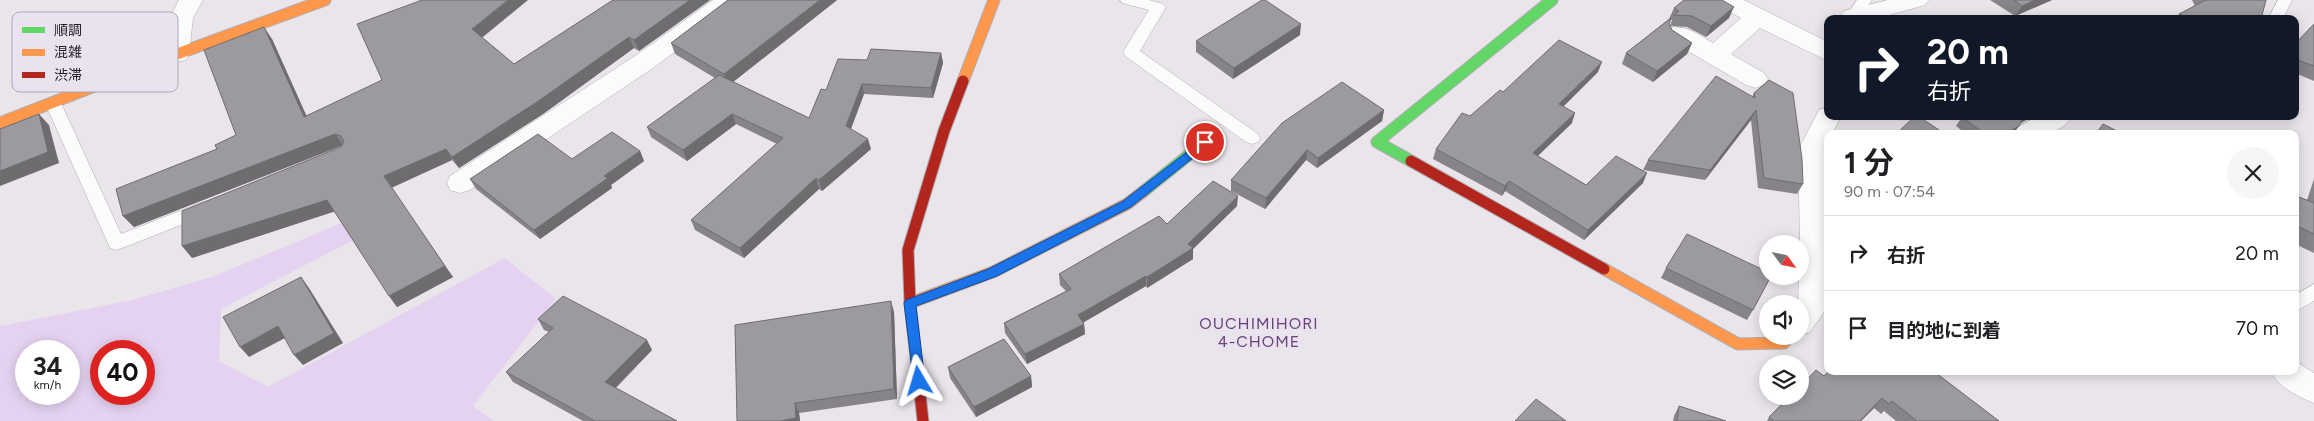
<!DOCTYPE html>
<html lang="ja">
<meta charset="utf-8">
<style>
body{margin:0;font-family:Figtree,"Noto Sans JP",sans-serif;background:#f6f6f6;color:#202124;height:100vh;display:flex;flex-direction:column;font-size:19px;white-space:nowrap}
*{box-sizing:border-box;margin:0}
p{font-size:16px;color:#757577}
.icon{flex:none;width:28px;height:28px;fill:none;stroke:currentColor;stroke-width:2;stroke-linecap:round;stroke-linejoin:round}
.map{position:relative;flex:1;overflow:hidden}
.sheet{position:absolute;left:1824px;top:130px;width:475px;height:245px;display:flex;flex-direction:column;background:#fff;border-radius:10px;box-shadow:0 2px 12px #0003}
.sheet>*{flex:none}
.banner{position:absolute;left:1824px;top:15px;width:475px;height:105px;border-radius:10px;box-shadow:0 2px 12px #0003;background:#111827;color:#fff;overflow:hidden}
.needle{width:32px;rotate:123deg}
.controls{position:absolute;left:1759px;top:235px;display:grid;gap:10px}
.controls a{display:grid;place-items:center;width:50px;height:50px;border-radius:50%;background:#fff;box-shadow:0 2px 12px #0003;font-size:25px}
.speed{position:absolute;left:15px;top:340px;display:flex;gap:10px;font-size:25px;font-weight:700;text-align:center}
.speed>*{display:grid;place-content:center;width:65px;height:65px;border-radius:50%;background:#fff;box-shadow:0 2px 12px #0003;line-height:1}
.speed small{font-size:12px;font-weight:400}
.speed .limit{border:8px solid #d22;background:#fff;color:#111}
.pin{position:absolute;display:grid;place-items:center;width:42px;height:42px;color:#fff;margin:-21px;border:2px solid #fff;border-radius:50%;box-shadow:0 1px 5px #0007}
.me{position:absolute;width:55px;margin:-28px;rotate:353deg;stroke-linejoin:round;filter:drop-shadow(0 0 4px #0008)}
.turn{display:flex;align-items:center;gap:18px;height:105px;padding:0 20px;font-size:22px}
.turn .icon{width:65px;height:65px;stroke-width:2.5}
.turn b{display:block;font-size:35px;line-height:42px}
.round{display:grid;place-items:center;flex:none;width:52px;height:52px;border-radius:26px;background:#f6f6f6}
.overview{display:flex;align-items:center;justify-content:space-between;height:85px;padding:0 20px}
h1{font-size:30px;font-weight:700;line-height:38px}
ul{padding:0;list-style:none}
li{display:flex;align-items:center;gap:15px;height:75px;padding:0 20px;border-top:1px solid #e0e0e0}
li div{flex:1}
li b{display:block;font-size:19px}
li em{font-style:normal}
.map>svg:first-child{display:block}
.green{fill:#e5d2f1;fill-rule:evenodd}
.lines{fill:none;stroke-linecap:round;stroke-linejoin:round}
.lane-casing{stroke:#b0adb2;stroke-width:1}
.street-casing{stroke:#b0adb2;stroke-width:1}
.fast-casing{stroke:#b0adb2;stroke-width:13}
.slow-casing{stroke:#b0adb2;stroke-width:13}
.jam-casing{stroke:#b0adb2;stroke-width:13}
.lane{fill:#fcfbfc;fill-rule:evenodd}
.street{fill:#fcfbfc;fill-rule:evenodd}
.fast{stroke:#63d668;stroke-width:11}
.slow{stroke:#ff974d;stroke-width:11}
.jam{stroke:#b3261e;stroke-width:11}
.wall{fill:#878489}
.shaded-wall{fill:#6e6c6f}
.building{fill:#9d9a9f;stroke:#6e6c6f}
.route{fill:#1a73e8;stroke:#114b97}
.labels{text-anchor:middle;stroke-width:5;stroke-linejoin:round;paint-order:stroke}
.neighbourhood-label{font-size:16px;letter-spacing:1px;fill:#67427b;stroke:#eae2ee}
.key{fill:#eae2ee;stroke:#aea8b1;stroke-width:1}
.key-label{font-size:14px;fill:#221f24}
</style>
<div class="map">
<svg width="2314" height="421" viewBox="0 0 2314 421">
<rect width="100%" height="100%" fill="#e9e5eb"/>
<path class="green" d="M375,209L384,224L221,309L219,361L268,387L505,258L556,299L473,406L494,421H0V326L133,300L215,276ZM26,351H69V394H26ZM101,351H144V394H101Z"/>
<g class="lines">
<g class="lane-casing">
<g id="lane">
<polygon points="1120,0 1149,0 1163,4 1166,7 1140,51 1258,134 1260,138 1258,142 1252,144 1246,142 1125,56 1123,52 1149,10 1122,3"/>
<polygon points="1857,0 1872,0 1859,19 1844,19"/>
<polygon points="2278,0 2292,0 2283,19 2268,19"/>
<polygon points="53,97 59,99 61,103 121,234 203,202 209,204 212,209 209,214 122,248 116,250 110,248 45,103 47,99"/>
<polygon points="2314,284 2314,301 2295,312 2295,295"/>
</g>
</g>
<g class="street-casing">
<g id="street">
<path d="M179,0H203L193,18L189,54L186,60L177,62L168,60C159,44 171,14 179,0Z"/>
<polygon points="713,0 741,0 737,5 656,66 470,190 460,193 450,190 447,183 450,176 638,54"/>
<path d="M1713,0H1744L1828,42V61L1760,28L1731,54L1764,73L1768,79L1764,85L1755,88L1746,85L1669,40L1666,34L1669,28C1686,24 1699,35 1713,43L1741,18L1717,5Z"/>
<polygon points="1888,0 1929,0 1925,5 1875,19 1841,19 1840,17 1844,11"/>
<polygon points="1828,107 1828,116 1841,116 1832,134 1828,134 1828,143 1824,150 1828,306 1810,332 1800,335 1800,304 1798,304 1800,244 1798,150 1819,110"/>
<path d="M2038,116H2072C2060,137 2035,134 2014,134L2018,127Z"/>
<path d="M2295,361L2314,373V403C2298,397 2278,387 2271,371H2295Z"/>
</g>
</g>
<g class="fast-casing">
<g id="fast">
<polyline points="1411,161 1377,142 1552,0"/>
<polyline points="1144,191 1205,142"/>
</g>
</g>
<g class="slow-casing">
<g id="slow">
<polyline points="963,81 994,0"/>
<polyline points="0,123 177,54 325,0"/>
<polyline points="1604,269 1738,344 1784,343 1789,336"/>
<polyline points="910,303 993,272 1127,204 1144,191"/>
</g>
</g>
<g class="jam-casing">
<g id="jam">
<polyline points="1411,161 1604,269"/>
<polyline points="923,421 910,303 908,250 944,131 963,81"/>
</g>
</g>
<use href="#lane" class="lane"/>
<use href="#street" class="street"/>
<use href="#fast" class="fast"/>
<use href="#slow" class="slow"/>
<use href="#jam" class="jam"/>
</g>
<g class="wall">
<polygon points="613,0 710,0 639,51 634,48 543,114 459,168 452,160 391,188 453,277 397,307 335,211 192,258 341,147 342,146 134,227 123,216 217,149 236,135 272,39 306,116 482,37 514,64"/>
<polygon points="728,0 837,0 733,82 809,118 826,90 867,60 941,53 943,63 933,98 864,94 851,129 871,149 822,191 819,189 744,258 695,230 691,220 777,144 736,124 687,161 651,137 647,127 715,78 675,54 671,43"/>
<polygon points="1990,0 2052,0 2015,16"/>
<polygon points="2192,0 2266,0 2261,19 2175,19 2179,14 2195,6"/>
<polygon points="1674,8 1729,18 1706,37 1687,27 1670,26 1672,20 1670,19 1669,24 1672,30 1692,43 1687,54 1653,82 1622,64 1626,53 1669,19"/>
<polygon points="2314,24 2314,81 2295,73 2295,44"/>
<polygon points="1300,35 1233,79 1196,52 1196,41"/>
<polygon points="1598,72 1563,106 1572,123 1538,156 1586,185 1643,183 1584,240 1505,191 1502,196 1433,159 1436,149 1470,116 1503,92"/>
<polygon points="1754,93 1803,184 1797,194 1758,188 1751,120 1705,180 1643,170 1648,160 1752,97"/>
<polygon points="1384,110 1382,121 1317,168 1306,160 1265,209 1231,191 1231,180"/>
<polygon points="1962,117 2013,134 1966,134 1956,126"/>
<polygon points="640,151 644,161 611,185 612,188 540,239 476,189 470,179 572,159"/>
<polygon points="2314,179 2314,253 2295,244 2295,201 2299,197 2307,200"/>
<polygon points="1237,206 1193,249 1193,259 1147,288 1146,286 1084,322 1084,324 1085,334 1027,364 1005,333 1004,323 1066,291 1060,285 1059,274 1167,224"/>
<polygon points="1666,268 1753,310 1747,320 1661,278"/>
<polygon points="894,312 897,399 799,413 800,421 737,421"/>
<polygon points="538,319 652,350 616,388 677,421 583,421 513,382 506,372 549,332 544,330"/>
<polygon points="948,367 1031,376 1032,387 976,417 950,378"/>
<polygon points="1936,373 1999,421 1896,421 1884,411 1881,414 1874,408 1861,421 1767,421 1769,417 1824,376"/>
<polygon points="1679,406 1726,421 1673,421 1674,416"/>
</g>
<g class="shaded-wall">
<polygon points="508,0 528,0 478,41 472,29"/>
<polygon points="690,0 710,0 639,51 634,40"/>
<polygon points="820,0 837,0 728,86 724,74"/>
<polygon points="2035,0 2052,0 2015,16 2022,6"/>
<polygon points="1734,7 1729,18 1706,37 1711,26"/>
<polygon points="1301,24 1300,35 1233,79 1234,68"/>
<polygon points="264,27 272,39 312,128 304,117"/>
<polygon points="629,37 634,48 543,114 459,168 452,157"/>
<polygon points="1692,43 1687,54 1653,82 1657,71"/>
<polygon points="941,53 943,63 933,98 931,88"/>
<polygon points="1602,62 1598,72 1556,114 1559,104"/>
<polygon points="862,84 864,94 848,136 846,126"/>
<polygon points="1384,110 1382,121 1317,168 1318,158"/>
<polygon points="1756,110 1751,120 1705,180 1710,170"/>
<polygon points="1575,113 1572,123 1530,163 1533,153"/>
<polygon points="39,114 49,125 59,163 0,186 0,171"/>
<polygon points="732,114 736,124 687,161 683,150"/>
<polygon points="2024,116 2034,116 2017,125"/>
<polygon points="2019,126 2013,134 2005,134"/>
<polygon points="335,134 343,145 134,227 123,216"/>
<polygon points="868,139 871,149 822,191 819,180"/>
<polygon points="446,149 452,160 391,188 384,176"/>
<polygon points="1307,150 1306,160 1265,209 1266,198"/>
<polygon points="640,151 644,161 611,185 612,188 540,239 534,230 604,176"/>
<polygon points="1647,173 1643,183 1584,240 1588,230"/>
<polygon points="816,178 819,189 744,258 740,248"/>
<polygon points="1509,181 1505,191 1502,196 1505,186"/>
<polygon points="1238,196 1237,206 1193,249 1193,259 1147,288 1147,277 1188,244"/>
<polygon points="327,200 336,211 192,258 182,246"/>
<polygon points="445,266 453,277 397,307 389,296"/>
<polygon points="1146,276 1146,286 1079,325 1078,315"/>
<polygon points="301,277 309,288 343,343 303,365 294,355"/>
<polygon points="891,301 894,312 897,399 894,389"/>
<polygon points="1084,324 1085,334 1027,364 1025,354"/>
<polygon points="278,326 287,337 249,357 240,347"/>
<polygon points="647,340 652,350 611,392 605,382"/>
<polygon points="1031,376 1032,387 976,417 974,407"/>
<polygon points="1882,398 1874,408 1861,421 1860,421"/>
<polygon points="795,403 799,413 800,421 780,421"/>
</g>
<g class="building">
<polygon points="422,0 508,0 472,29 514,64 613,0 690,0 634,40 629,37 537,102 452,157 446,149 384,176 445,266 389,296 327,200 182,246 182,211 341,147 344,141 341,136 335,134 123,216 116,189 217,149 215,145 236,135 204,50 264,27 304,117 382,80 357,24"/>
<polygon points="728,0 820,0 724,74 671,43"/>
<polygon points="1262,0 1265,0 1301,24 1234,68 1196,41"/>
<polygon points="1684,0 1722,0 1734,7 1711,26 1692,16 1674,15 1679,11 1674,8"/>
<polygon points="2014,0 2035,0 2022,6"/>
<polygon points="2206,0 2266,0 2261,19 2193,19 2179,14"/>
<polygon points="1671,18 1669,24 1672,30 1692,43 1657,71 1626,53"/>
<polygon points="2314,24 2314,66 2295,59 2295,44"/>
<polygon points="1559,40 1602,62 1559,104 1575,113 1533,153 1586,185 1616,156 1647,173 1588,230 1509,181 1505,186 1436,149 1462,113 1470,116 1500,90 1503,92"/>
<polygon points="871,49 941,53 931,88 862,84 846,126 868,139 819,180 816,178 740,248 691,220 783,138 732,114 683,150 647,127 719,75 809,118 821,89 826,90 838,59 867,60"/>
<polygon points="1716,76 1755,98 1754,93 1769,80 1793,93 1802,159 1803,184 1764,178 1756,110 1710,170 1648,160"/>
<polygon points="1342,82 1384,110 1318,158 1307,150 1266,198 1231,180 1282,123"/>
<polygon points="39,114 48,152 0,171 0,129"/>
<polygon points="1915,116 1918,116 1945,134 1896,134"/>
<polygon points="1963,116 2024,116 2019,126 2005,134 1985,134 1962,117"/>
<polygon points="2103,124 2123,134 2096,134"/>
<polygon points="612,132 640,151 604,176 608,178 534,230 470,179 538,134 572,159"/>
<polygon points="1213,181 1238,196 1188,244 1193,248 1147,277 1146,276 1078,315 1084,324 1025,354 1004,323 1071,289 1059,274 1159,216 1167,224"/>
<polygon points="2299,197 2314,203 2314,234 2295,225 2295,209"/>
<polygon points="1687,234 1768,272 1768,276 1771,276 1753,310 1666,268"/>
<polygon points="301,277 334,333 294,355 278,326 240,347 223,317"/>
<polygon points="563,296 647,340 605,382 677,421 595,421 506,372 553,328 538,319"/>
<polygon points="891,301 894,389 795,403 796,418 780,421 737,421 735,325"/>
<polygon points="1004,339 1031,376 974,407 948,367"/>
<polygon points="1816,370 1824,376 1829,371 1937,371 1936,373 1999,421 1917,421 1892,401 1889,404 1882,398 1860,421 1774,421 1769,417 1790,396 1800,396 1800,387"/>
<polygon points="1536,399 1566,421 1515,421"/>
<polygon points="1679,406 1726,421 1677,421"/>
</g>
<polygon class="route" points="1205,138 1209,139 1209,145 1131,207 997,276 916,306 925,381 923,385 914,385 904,303 906,300 988,269 1123,201"/>
<g class="labels">
<g class="neighbourhood-label">
<text x="1259" y="329">OUCHIMIHORI<tspan x="1259" dy="18">4-CHOME</tspan></text>
</g>
</g>
<rect x="12" y="12" width="166" height="80" rx="8" class="key"/>
<rect x="22" y="27" width="23" height="6" fill="#63d668"/>
<rect x="22" y="49" width="23" height="7" fill="#ff974d"/>
<rect x="22" y="72" width="23" height="6" fill="#b3261e"/>
<g class="key-label">
<text x="54" y="35">順調</text>
<text x="54" y="57">混雑</text>
<text x="54" y="80">渋滞</text>
</g>
</svg>
<div class="controls">
<a><svg class="needle" viewBox="-14 -14 28 28"><path d="M0-13l5 13h-10z" fill="#e53935"/><path d="M0 13l5-13h-10z" fill="#757577"/></svg></a>
<a><svg class="icon" aria-label="sound" viewBox="0 0 24 24"><path d="M4 9h4l5-4v14l-5-4H4zM17 9q2 3 0 6"/></svg></a>
<a><svg class="icon" aria-label="layers" viewBox="0 0 24 24"><path d="M12 4l9 5-9 5-9-5zM3 14l9 5 9-5"/></svg></a>
</div>
<div class="speed"><div>34<small>km/h</small></div><div class="limit">40</div></div>
<div class="pin" style="left:1205px;top:142px;background:#d93025"><svg class="icon" aria-label="arrive" viewBox="0 0 24 24"><path d="M6 21V4h12l-3 4 3 4H6"/></svg></div>
<svg class="me" style="left:919px;top:381px" viewBox="-20 -20 40 40"><path d="M0-17L14 15 0 8-14 15z" fill="#1a73e8" stroke="#fff" stroke-width="4"/></svg>
<div class="banner">
<div class="turn"><svg class="icon" aria-label="right" viewBox="0 0 24 24"><path d="M7 20v-9h11M14 6l5 5-5 5"/></svg><div><b>20 m</b>右折</div></div>
</div>
<section class="sheet">
<div class="overview"><div><h1>1 分</h1><p>90 m · 07:54</p></div><a class="round"><svg class="icon" aria-label="close" viewBox="0 0 24 24"><path d="M6 6l12 12M18 6L6 18"/></svg></a></div>
<ul>
<li><svg class="icon" aria-label="right" viewBox="0 0 24 24"><path d="M7 20v-9h11M14 6l5 5-5 5"/></svg><div><b>右折</b></div><em>20 m</em></li>
<li><svg class="icon" aria-label="arrive" viewBox="0 0 24 24"><path d="M6 21V4h12l-3 4 3 4H6"/></svg><div><b>目的地に到着</b></div><em>70 m</em></li>
</ul>
</section>
</div>
